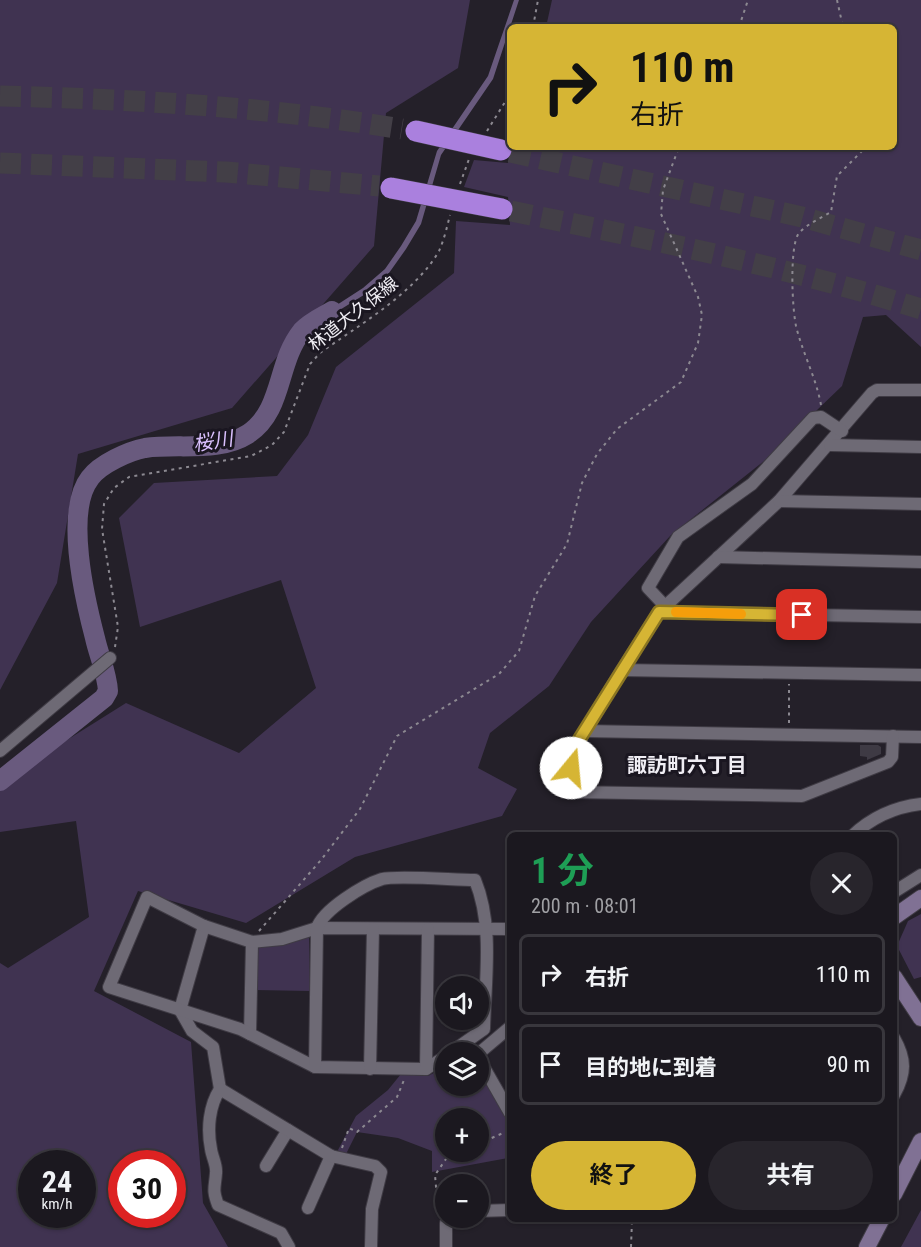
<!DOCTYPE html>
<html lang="ja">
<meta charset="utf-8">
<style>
body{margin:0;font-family:"Roboto Condensed","Noto Sans JP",sans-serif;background:#28252c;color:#f1f3f6;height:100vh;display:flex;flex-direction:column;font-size:22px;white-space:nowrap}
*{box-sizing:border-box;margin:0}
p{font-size:20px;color:#a0a0a4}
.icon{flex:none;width:33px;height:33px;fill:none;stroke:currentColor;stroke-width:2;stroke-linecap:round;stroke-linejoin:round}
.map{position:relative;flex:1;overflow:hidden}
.details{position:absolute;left:507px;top:832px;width:390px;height:390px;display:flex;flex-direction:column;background:#1b181f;border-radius:9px;box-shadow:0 2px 4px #0004,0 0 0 2px #39373d}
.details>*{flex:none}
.hud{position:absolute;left:507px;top:24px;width:390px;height:126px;border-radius:9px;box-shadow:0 2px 4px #0004,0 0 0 2px #39373d;background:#d6b534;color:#111;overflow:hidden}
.controls{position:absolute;left:435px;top:976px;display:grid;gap:12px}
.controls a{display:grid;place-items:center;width:54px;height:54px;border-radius:50%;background:#1b181f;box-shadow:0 2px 4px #0004,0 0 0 2px #39373d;font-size:30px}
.speed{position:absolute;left:18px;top:1150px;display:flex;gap:12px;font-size:30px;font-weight:700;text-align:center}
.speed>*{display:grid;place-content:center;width:78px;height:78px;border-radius:50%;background:#1b181f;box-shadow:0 2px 4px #0004,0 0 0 2px #39373d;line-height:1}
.speed small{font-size:15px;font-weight:400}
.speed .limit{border:9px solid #d22;background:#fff;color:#111}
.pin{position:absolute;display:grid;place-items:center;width:51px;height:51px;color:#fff;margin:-26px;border-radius:12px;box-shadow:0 3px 9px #0006}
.me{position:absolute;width:66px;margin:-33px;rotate:17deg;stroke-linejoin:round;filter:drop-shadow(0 0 4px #0008)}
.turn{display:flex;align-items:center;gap:21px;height:126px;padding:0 24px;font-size:27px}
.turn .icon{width:78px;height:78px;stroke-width:2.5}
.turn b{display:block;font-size:42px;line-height:51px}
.round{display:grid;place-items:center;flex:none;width:63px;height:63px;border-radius:32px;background:#28252c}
.head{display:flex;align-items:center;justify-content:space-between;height:102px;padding:0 24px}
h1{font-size:36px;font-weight:700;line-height:45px;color:#1e9e55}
.action{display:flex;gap:12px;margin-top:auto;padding:12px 24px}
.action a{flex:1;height:69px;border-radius:36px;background:#d6b534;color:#111;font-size:24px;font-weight:700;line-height:69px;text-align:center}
.action a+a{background:#28252c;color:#f1f3f6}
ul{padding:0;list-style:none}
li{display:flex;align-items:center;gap:18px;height:81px;margin:0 12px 9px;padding:0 12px;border:3px solid #39373d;border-radius:9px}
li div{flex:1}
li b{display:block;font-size:22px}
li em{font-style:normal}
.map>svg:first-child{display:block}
.green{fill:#403351;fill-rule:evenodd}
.water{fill:#695a7e}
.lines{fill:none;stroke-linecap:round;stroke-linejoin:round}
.river{stroke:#695a7e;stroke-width:20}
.building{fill:#3e3a44}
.highway-tunnel{stroke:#433f47;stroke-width:21;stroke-dasharray:21 10;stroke-linecap:butt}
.street-casing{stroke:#3f3b44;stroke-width:14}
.secondary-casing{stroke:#3f3b44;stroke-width:18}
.path{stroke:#8c8991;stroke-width:2;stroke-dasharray:3 4.5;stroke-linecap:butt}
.street{stroke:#6e6a75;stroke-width:12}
.secondary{stroke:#807194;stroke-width:16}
.highway-bridge-casing{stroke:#3f3b44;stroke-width:22;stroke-linecap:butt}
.highway-bridge{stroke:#aa80de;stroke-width:21}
.route-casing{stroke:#8b7622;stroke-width:15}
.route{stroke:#d6b534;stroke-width:10}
.slow{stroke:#f59e0b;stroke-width:10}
.labels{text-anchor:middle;stroke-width:6;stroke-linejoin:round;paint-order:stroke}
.street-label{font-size:18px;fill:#f0eef4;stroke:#1a1620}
.water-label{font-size:20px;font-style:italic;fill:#dac0fe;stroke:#1a1620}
.neighbourhood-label{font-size:20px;font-weight:bold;fill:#f0eef4;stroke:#1a1620}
</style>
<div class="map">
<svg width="921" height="1247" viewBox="0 0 921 1247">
<rect width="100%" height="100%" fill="#242029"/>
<g class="green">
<polygon points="0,0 470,0 458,68 386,113 374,246 232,408 78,454 57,583 0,690"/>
<path d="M552,0H921V347L886,315L863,317L842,386L764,461L671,535L591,622L549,686L490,733L478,768L517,789L502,816L355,857L246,923L138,891L94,991L191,1042L203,1203L228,1247H0V963L8,968L89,917L76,821L0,832V782L126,703L239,753L316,688L281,580L140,627L119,518L154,483L277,476L308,435L336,367L454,273L456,221L510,225L508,197L464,187L474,160L508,163L512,147H894V27H546ZM32,1164H82V1215H32ZM122,1164H172V1215H122Z"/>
<polygon points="921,914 921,977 914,979 897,946 908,921"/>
<polygon points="309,936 310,991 255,990 255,950 259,947"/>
<path d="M445,1067L446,1086H478L479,1069L510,1124L508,1158L432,1172V1151L398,1138L357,1132L345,1156L340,1154L338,1150L356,1116L388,1090L401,1074L428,1076ZM446,1119H478V1152H446Z"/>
<polygon points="921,1210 921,1247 901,1247"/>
</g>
<polygon class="water" points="514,0 519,0 493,79 441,155 421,224 406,249 389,273 367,293 314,326 309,323 363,288 385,269 401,246 416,221 437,151 488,76"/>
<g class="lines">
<path class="river" d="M0,781L104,698L108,691C107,673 99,656 95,638C85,600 64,511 90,478C100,464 129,451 145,448C179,443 218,453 248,434C284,410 276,363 302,331C310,322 322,317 332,311"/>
</g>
<polygon class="building" points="860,745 878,745 881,747 881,754 867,760 867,757 860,756"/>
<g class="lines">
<g class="highway-tunnel">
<path d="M0,96C134,99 269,107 402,129"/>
<polyline points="510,152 802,217 921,250"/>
<polyline points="0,163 226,172 379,186"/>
<path d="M511,211C649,239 787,267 921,309"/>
</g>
<g class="street-casing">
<g id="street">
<polyline points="921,390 877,390 872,393 779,501 659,612 622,670 921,675"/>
<polyline points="830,445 921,447"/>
<polyline points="779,501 921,504"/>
<polyline points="718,557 921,562"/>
<polyline points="665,606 648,588 678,537 752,484 813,418 821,417 842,431"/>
<polyline points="659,612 921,617"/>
<polyline points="622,670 585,731 921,737"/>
<path d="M585,731C570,755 570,764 571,792L802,796L888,762L892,757L893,736"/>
<polyline points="0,751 110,658"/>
<path d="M852,836C871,818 895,807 921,804"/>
<polyline points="894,892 921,875"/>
<polyline points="204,926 180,1010 192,1031 213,1047 220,1089"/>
<polyline points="250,1034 252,942"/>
<path d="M894,1038C906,1059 906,1073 894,1095"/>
<polyline points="478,1054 510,1027"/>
<polyline points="446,1056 426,1069 315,1067 240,1029 109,987 147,897 204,926 252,942 282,939 317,928 510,929"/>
<polyline points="478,1057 510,1113"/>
<path d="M315,1067L317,928C323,910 363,885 382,879C397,875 455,880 475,880C494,926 485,981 484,1029L450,1053"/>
<polyline points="370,1069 373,929"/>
<polyline points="426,1069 428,929"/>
<polyline points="266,1166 288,1130"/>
<polyline points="308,1208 331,1156"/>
<polyline points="478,1211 510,1210"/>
<path d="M289,1247L281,1233L218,1205C212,1189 215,1188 216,1173C217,1165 212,1157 211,1149C207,1129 209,1106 220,1089L331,1156L375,1166L381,1172L372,1209L371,1247"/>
<polyline points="446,1247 446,1223 451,1218"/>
</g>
</g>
<g class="secondary-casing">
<g id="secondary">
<polyline points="894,917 921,898"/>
<polyline points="894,977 921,1018"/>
<polyline points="894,1194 921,1141"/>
<polyline points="867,1247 881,1220"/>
</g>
</g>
<g class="path">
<polyline points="837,0 843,27"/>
<polyline points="533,27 538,0"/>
<polyline points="739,27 748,0"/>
<polyline points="487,131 510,94"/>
<polyline points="460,184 469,159"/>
<path d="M821,405C816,378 804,356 797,330C792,314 789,245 799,233C807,224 821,218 831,212L837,176L866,147"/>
<path d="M115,647L118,627L102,529L104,504L114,488L129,477L251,456L272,445L284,432L310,364L320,353C359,325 415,293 439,251C444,240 447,227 450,215"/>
<polyline points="789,723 789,684"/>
<polyline points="259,931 321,860 360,809 397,736 499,674 519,651 535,596 567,544 582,483 597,454 617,429 681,382 698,343 702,315 698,297 661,214 663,190 679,147"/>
<polyline points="478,1144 510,1130"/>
<polyline points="342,1148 349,1128 357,1132 397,1097 404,1080"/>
<polyline points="438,1210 435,1175 446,1159 461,1152"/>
<polyline points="631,1247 632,1220"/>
</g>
<use href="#street" class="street"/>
<use href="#secondary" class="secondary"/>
<g class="highway-bridge-casing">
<g id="highway-bridge">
<polyline points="416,131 501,150"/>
<polyline points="391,188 502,209"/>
</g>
</g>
<use href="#highway-bridge" class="highway-bridge"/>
</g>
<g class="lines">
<g class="route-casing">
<polyline id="route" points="571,768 572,751 659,612 802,615"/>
</g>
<use href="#route" class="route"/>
<polyline class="slow" points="676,612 741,614"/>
</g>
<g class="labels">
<g class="street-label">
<text transform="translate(353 314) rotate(-38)" y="6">林道大久保線</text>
</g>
<g class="water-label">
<text transform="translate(213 441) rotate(-9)" y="7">桜川</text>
</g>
<g class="neighbourhood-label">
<text x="687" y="772">諏訪町六丁目</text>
</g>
</g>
</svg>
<div class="controls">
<a><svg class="icon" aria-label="sound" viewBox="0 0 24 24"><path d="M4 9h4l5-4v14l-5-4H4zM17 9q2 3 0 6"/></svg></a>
<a><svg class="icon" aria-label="layers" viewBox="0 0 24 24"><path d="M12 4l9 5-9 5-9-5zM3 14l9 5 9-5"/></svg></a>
<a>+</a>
<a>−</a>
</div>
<div class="speed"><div>24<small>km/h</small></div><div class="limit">30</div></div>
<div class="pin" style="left:802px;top:615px;background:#d93025"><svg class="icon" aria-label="arrive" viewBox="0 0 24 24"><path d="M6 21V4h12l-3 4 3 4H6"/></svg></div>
<svg class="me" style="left:571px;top:768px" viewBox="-20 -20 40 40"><circle r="19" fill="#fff"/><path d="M0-13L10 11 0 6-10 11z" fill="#d6b534"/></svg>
<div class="hud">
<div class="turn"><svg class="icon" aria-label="right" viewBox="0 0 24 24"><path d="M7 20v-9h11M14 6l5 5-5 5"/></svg><div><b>110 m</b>右折</div></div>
</div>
<section class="details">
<div class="head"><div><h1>1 分</h1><p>200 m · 08:01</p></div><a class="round"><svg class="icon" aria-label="close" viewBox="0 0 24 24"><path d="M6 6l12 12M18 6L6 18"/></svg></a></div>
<ul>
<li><svg class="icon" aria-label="right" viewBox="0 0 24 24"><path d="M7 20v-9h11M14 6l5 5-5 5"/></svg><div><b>右折</b></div><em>110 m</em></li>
<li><svg class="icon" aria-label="arrive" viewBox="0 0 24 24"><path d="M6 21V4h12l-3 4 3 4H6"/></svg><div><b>目的地に到着</b></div><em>90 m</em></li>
</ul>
<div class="action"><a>終了</a><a>共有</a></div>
</section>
</div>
